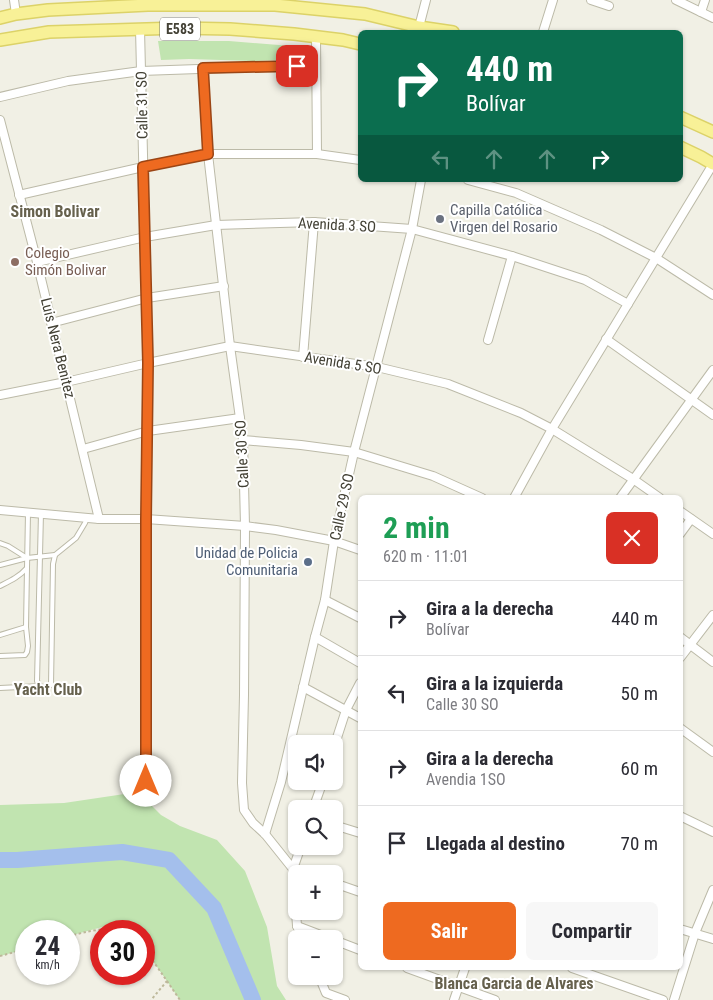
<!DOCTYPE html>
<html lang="es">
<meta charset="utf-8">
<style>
body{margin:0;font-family:"Roboto Condensed",sans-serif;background:#f7f7f7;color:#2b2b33;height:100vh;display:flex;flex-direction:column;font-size:19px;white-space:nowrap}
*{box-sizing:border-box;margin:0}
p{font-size:16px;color:#7c7c81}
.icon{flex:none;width:28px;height:28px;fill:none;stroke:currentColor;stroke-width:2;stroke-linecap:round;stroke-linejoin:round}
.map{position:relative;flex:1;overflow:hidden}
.drawer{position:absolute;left:358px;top:495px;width:325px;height:475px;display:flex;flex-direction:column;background:#fff;border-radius:8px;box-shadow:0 1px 4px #0004}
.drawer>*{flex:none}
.guide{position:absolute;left:358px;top:30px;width:325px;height:152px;border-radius:8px;box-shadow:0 1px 4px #0004;background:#0b6e4f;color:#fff;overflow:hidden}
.controls{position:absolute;left:288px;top:735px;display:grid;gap:10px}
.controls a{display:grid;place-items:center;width:55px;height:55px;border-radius:8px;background:#fff;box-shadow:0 1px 4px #0004;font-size:25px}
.speed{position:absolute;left:15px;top:920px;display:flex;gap:10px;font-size:25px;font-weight:700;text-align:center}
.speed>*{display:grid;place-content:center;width:65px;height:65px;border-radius:50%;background:#fff;box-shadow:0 1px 4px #0004;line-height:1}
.speed small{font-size:12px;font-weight:400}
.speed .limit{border:8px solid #d22;background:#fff;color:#111}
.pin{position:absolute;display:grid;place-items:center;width:42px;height:42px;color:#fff;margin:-21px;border-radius:10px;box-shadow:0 2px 8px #0006}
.me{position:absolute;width:55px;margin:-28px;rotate:0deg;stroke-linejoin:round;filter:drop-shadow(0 0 4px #0008)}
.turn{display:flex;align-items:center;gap:18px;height:105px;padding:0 25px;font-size:22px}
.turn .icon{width:65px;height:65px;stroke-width:2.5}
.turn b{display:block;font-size:35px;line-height:42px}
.lanes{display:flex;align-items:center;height:48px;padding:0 25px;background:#0003;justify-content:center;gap:25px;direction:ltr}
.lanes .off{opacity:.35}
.round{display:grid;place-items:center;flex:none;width:52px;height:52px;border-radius:8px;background:#f7f7f7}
.head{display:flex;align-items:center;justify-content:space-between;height:85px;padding:0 25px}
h1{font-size:30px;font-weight:700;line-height:38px;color:#1e9e55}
.action{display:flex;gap:10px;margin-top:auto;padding:10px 25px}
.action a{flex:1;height:58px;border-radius:8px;background:#ee6a20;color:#fff;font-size:20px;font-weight:700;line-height:58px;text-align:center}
.action a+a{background:#f7f7f7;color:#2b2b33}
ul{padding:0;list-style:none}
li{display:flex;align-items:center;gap:15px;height:75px;padding:0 25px;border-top:1px solid #e1e1e2}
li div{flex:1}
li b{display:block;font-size:19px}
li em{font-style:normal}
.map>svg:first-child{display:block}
.green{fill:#c1e4b0}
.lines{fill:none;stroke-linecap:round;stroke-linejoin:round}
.river{stroke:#a4bfec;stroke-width:16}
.lane-casing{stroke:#bcbaa8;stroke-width:6}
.street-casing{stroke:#bcbaa8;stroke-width:10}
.primary-casing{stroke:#dcd268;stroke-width:14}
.path{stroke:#bdb89a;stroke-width:2;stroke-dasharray:2.5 2.5;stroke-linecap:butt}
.lane{stroke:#fff;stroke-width:4}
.street{stroke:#fff;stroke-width:8}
.primary{stroke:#f8f197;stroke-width:11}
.route-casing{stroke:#9b4515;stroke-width:12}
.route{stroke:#ee6a20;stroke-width:9}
.worship-dot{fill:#6b7280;stroke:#fff;stroke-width:2}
.education-dot{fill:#8d6e63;stroke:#fff;stroke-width:2}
.service-dot{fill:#5c6f8a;stroke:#fff;stroke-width:2}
.labels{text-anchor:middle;stroke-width:4;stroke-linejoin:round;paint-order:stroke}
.shield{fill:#fff;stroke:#7b7a72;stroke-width:1}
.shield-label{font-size:14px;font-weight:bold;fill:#434135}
.street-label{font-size:15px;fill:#434135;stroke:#fff}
.worship-label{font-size:15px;fill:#5b616d;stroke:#fff;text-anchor:start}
.education-label{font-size:15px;fill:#785e54;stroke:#fff;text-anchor:start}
.service-label{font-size:15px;fill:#4e5e75;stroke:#fff;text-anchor:end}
.neighbourhood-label{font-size:16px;font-weight:bold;fill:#66614d;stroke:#fff}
</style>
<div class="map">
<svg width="713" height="1000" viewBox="0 0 713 1000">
<rect width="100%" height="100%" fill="#f1f0e5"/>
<g class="green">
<polygon points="158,41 229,41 304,47 304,59 253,61 189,59 161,60"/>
<polygon points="138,792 161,815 180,826 217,840 245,871 267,927 277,986 286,1000 180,1000 144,948 144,931 132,931 131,929 106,926 69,936 69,931 26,931 26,949 0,956 0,805 64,803"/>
</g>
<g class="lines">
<polyline class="river" points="0,860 17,860 122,852 169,860 214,908 253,1000"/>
<g class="lane-casing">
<g id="lane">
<path d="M41,513L37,681L40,686C44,688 47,687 51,685L53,564L55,555L76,538L85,523L87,518"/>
<polyline points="0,543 8,546 27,558"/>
<polyline points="0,565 27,558 55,555"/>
<path d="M0,586C10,581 19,577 27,568L28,513"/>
<polyline points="0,635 26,627"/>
<polyline points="0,656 25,655 27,652 28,646 26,627 27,568"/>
<polyline points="0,688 40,686"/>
</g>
</g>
<g class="street-casing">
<g id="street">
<polyline points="14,0 16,14"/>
<polyline points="591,0 609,6"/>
<polyline points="676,0 713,18"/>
<polyline points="701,12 705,0"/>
<polyline points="419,27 426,0"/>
<polyline points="140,29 148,363 146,519 146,781"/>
<polyline points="543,32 553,0"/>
<polyline points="316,37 317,154"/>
<polyline points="203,68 208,154 230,346 243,440 245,526 244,695 242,783 244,810 253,823 265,834 293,869 306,874"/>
<polyline points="0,97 68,81 141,71 316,65"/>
<polyline points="0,120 37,262 99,519"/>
<polyline points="468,180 516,193 601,230 656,258 713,295"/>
<polyline points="19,195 143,167 208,154 317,154 360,160"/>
<polyline points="37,262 145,237 216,225 314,222 412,229 512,256 585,280 628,304"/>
<polyline points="51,323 147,298 224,286"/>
<polyline points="606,339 713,415"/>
<polyline points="488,340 512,256"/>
<polyline points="303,357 314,222"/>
<polyline points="0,395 66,382 148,363 230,346 377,367 448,384 521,413 552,429 633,479 660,498"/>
<polyline points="243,440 301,445 354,452 433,476 482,498"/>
<polyline points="83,449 148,431 240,418"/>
<polyline points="514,498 552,429 713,164"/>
<polyline points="620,498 713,370"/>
<polyline points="0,510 99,519 146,519 245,526 276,530 334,541 360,550"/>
<polyline points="680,511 713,534"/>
<polyline points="680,534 691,519"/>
<polyline points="325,600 360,618"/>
<polyline points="315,637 360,663"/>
<polyline points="680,637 713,662"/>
<polyline points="680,658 713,615"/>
<polyline points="303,687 360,718"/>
<polyline points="680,728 713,752"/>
<polyline points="334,747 346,710 360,683"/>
<polyline points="313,809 323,781"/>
<polyline points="680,816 713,832"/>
<polyline points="334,825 360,833"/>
<polyline points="265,834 281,782 315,637 325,600 334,541 354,452 412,229 421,180"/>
<polyline points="301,846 293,869 297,926 303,939"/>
<polyline points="334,883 360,892"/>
<polyline points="297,926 331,939"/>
<polyline points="680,929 713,939"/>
<polyline points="334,940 360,950"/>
<polyline points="407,968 495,1000"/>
<polyline points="572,968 663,1000"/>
<polyline points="319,976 326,993 345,1000"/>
<polyline points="454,1000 465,968"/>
<polyline points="674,1000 695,933 713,890"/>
</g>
</g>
<g class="primary-casing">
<g id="primary">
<polyline points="0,18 16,14 48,10 148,5 275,5 365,14 419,27 453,32"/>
<polyline points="0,40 49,32 179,28 230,29 294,34 343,40 360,44"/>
<polyline points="680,117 713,132"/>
<polyline points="680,147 701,157 713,164"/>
</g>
</g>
<g class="path">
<path d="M69,936C82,933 115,924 126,931"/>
<polyline points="144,948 167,981 151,1000"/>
<polyline points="0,956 26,949"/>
<polyline points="167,981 180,1000"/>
</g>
<use href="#lane" class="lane"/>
<use href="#street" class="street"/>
<use href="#primary" class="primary"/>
</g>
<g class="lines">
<g class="route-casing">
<polyline id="route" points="146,781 146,519 148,363 143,167 208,154 203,68 297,66"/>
</g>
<use href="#route" class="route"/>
</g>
<circle class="worship-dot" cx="440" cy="219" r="5"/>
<circle class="education-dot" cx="15" cy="262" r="5"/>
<circle class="service-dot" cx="308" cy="562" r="5"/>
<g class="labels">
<rect class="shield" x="160" y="17.5" width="40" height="23" rx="4"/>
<g class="shield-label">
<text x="180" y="34">E583</text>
</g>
<g class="street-label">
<text transform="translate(142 105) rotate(-91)" y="5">Calle 31 SO</text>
<text transform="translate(337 225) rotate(3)" y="5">Avenida 3 SO</text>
<text transform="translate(58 348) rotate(76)" y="5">Luis Nera Benitez</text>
<text transform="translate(343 363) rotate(9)" y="5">Avenida 5 SO</text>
<text transform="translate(242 454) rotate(-93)" y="5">Calle 30 SO</text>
<text transform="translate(342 507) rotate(-78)" y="5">Calle 29 SO</text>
</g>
<g class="worship-label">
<text x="450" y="215">Capilla Católica<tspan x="450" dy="17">Virgen del Rosario</tspan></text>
</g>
<g class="education-label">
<text x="25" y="258">Colegio<tspan x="25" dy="17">Simón Bolivar</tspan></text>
</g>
<g class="service-label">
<text x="298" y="558">Unidad de Policia<tspan x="298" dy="17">Comunitaria</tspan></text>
</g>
<g class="neighbourhood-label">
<text x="55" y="217">Simon Bolivar</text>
<text x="48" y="695">Yacht Club</text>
<text x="514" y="989">Blanca Garcia de Alvares</text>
</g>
</g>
</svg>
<div class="controls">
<a><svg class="icon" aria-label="sound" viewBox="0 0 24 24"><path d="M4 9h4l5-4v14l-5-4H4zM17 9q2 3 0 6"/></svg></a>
<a><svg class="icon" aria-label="search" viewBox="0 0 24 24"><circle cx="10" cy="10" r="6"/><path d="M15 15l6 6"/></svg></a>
<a>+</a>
<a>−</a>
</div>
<div class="speed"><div>24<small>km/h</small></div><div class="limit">30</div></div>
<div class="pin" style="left:297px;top:66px;background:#d93025"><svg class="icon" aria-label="arrive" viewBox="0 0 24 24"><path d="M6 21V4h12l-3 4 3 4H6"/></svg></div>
<svg class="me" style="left:146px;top:781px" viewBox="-20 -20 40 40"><circle r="19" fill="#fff"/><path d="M0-13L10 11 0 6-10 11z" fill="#ee6a20"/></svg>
<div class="guide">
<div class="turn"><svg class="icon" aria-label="right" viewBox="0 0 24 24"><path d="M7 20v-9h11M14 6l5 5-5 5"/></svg><div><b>440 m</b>Bolívar</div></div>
<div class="lanes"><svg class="icon off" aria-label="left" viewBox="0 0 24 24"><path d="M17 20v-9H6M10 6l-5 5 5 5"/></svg><svg class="icon off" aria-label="ahead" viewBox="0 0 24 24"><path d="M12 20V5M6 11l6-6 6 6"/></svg><svg class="icon off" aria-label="ahead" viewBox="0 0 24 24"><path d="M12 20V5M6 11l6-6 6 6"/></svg><svg class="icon" aria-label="right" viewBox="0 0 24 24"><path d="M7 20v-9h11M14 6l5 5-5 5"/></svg></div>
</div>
<section class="drawer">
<div class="head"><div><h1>2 min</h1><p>620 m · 11:01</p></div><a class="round" style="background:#d93025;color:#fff"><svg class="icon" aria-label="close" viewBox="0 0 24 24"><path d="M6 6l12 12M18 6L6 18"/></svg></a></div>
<ul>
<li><svg class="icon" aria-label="right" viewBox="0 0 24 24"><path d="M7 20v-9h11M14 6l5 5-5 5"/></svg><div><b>Gira a la derecha</b><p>Bolívar</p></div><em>440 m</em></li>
<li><svg class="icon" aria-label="left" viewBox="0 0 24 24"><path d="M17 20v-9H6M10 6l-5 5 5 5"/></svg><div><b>Gira a la izquierda</b><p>Calle 30 SO</p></div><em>50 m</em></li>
<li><svg class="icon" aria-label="right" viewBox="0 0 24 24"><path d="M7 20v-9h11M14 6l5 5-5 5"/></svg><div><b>Gira a la derecha</b><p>Avendia 1SO</p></div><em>60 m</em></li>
<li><svg class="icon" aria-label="arrive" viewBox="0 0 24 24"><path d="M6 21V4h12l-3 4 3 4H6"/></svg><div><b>Llegada al destino</b></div><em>70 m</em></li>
</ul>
<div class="action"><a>Salir</a><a>Compartir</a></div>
</section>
</div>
